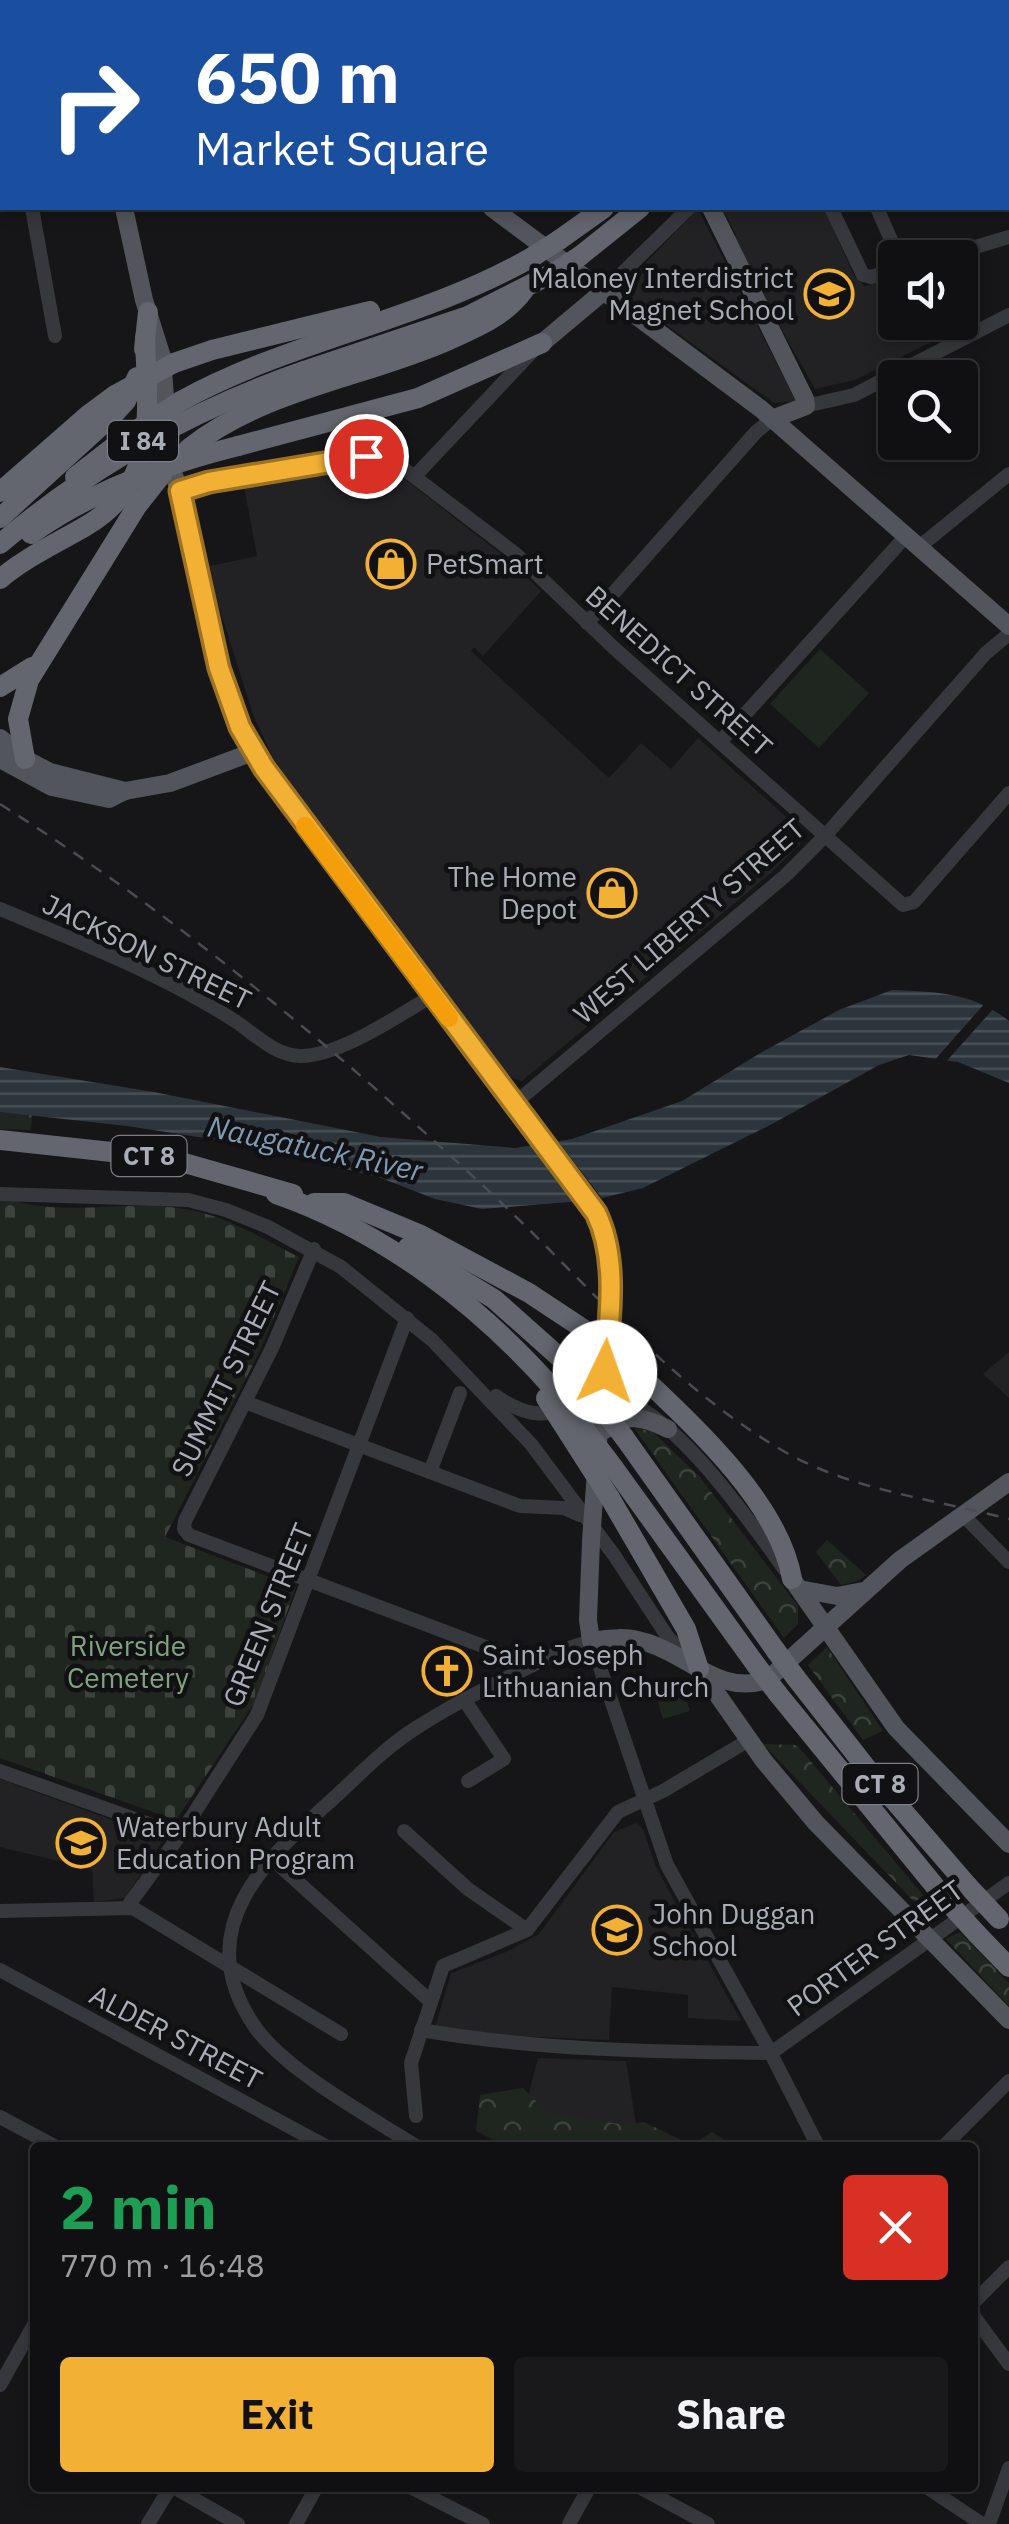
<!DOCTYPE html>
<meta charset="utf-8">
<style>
body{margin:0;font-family:"IBM Plex Sans",sans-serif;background:#19191b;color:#f1f3f6;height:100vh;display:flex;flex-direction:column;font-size:38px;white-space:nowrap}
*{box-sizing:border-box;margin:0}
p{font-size:32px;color:#9c9d9f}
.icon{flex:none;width:55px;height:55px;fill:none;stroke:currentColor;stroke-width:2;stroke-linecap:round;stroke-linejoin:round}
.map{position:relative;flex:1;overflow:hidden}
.panel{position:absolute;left:30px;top:2142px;width:948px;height:350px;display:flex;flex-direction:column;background:#101012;border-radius:10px;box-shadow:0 5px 15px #0003,0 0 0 2px #303032}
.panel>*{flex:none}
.banner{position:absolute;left:0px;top:0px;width:1010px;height:210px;box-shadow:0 5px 15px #0003,0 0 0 2px #303032;background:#1a4fa0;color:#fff;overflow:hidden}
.buttons{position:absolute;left:878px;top:240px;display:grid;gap:20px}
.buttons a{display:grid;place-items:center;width:100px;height:100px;border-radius:10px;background:#101012;box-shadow:0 5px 15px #0003,0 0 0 2px #303032;font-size:50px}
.pin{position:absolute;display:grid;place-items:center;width:85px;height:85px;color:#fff;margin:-42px;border:5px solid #fff;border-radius:50%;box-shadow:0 2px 10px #0007}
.me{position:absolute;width:110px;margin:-55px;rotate:3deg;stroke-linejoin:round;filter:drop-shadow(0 0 8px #0008)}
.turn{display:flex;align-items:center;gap:35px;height:210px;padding:0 30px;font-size:45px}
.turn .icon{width:130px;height:130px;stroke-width:2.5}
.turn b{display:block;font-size:70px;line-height:85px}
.round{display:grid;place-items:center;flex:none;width:105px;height:105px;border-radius:10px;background:#19191b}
.overview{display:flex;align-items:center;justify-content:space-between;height:170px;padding:0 30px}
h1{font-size:60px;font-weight:700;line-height:75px;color:#1e9e55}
.primary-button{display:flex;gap:20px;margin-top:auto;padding:20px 30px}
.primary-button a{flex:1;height:115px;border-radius:10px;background:#f2b134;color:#111;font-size:40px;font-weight:700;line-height:115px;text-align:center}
.primary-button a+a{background:#19191b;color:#f1f3f6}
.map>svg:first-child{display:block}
.built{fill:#222225}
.green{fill:#1e261f}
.forest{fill:url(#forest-crowns)}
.cemetery{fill:url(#cemetery-stones)}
.water{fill:url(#water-rules)}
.pier{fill:#161618}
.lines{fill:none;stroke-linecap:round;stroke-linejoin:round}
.minor{stroke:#37383d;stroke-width:14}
.major{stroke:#53555c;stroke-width:18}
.highway{stroke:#63666e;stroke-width:20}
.rail{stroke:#4a4c52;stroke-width:2.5;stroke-dasharray:12 10;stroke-linecap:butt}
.highway-bridge{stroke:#63666e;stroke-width:20}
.route-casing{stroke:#9d7322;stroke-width:25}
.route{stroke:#f2b134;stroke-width:18}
.slow{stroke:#f59e0b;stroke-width:18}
.labels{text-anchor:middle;stroke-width:9;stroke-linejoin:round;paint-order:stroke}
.shield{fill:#111113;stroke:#7b7e86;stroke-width:2.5}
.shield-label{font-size:25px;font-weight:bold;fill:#a8adb8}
.poi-label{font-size:28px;fill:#a8adb8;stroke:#111113;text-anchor:start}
.street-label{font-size:28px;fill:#a8adb8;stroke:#111113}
.park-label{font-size:28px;fill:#7fa381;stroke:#111113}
.water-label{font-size:30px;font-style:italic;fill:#7f9bb3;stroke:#111113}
</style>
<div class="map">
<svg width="1009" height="2524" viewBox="0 0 1009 2524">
<defs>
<pattern id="forest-crowns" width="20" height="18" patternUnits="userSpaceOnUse" patternTransform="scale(2.5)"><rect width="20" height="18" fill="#1e261f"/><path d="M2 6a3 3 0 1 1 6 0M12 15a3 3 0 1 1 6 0" fill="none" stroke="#3c433d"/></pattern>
<pattern id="cemetery-stones" width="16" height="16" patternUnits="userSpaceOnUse" patternTransform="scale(2.5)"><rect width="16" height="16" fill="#1e261f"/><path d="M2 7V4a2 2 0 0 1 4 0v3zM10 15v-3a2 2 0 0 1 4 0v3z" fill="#3c433d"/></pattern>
<pattern id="water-rules" width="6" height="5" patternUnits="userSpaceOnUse" patternTransform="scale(2.5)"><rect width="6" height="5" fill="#2c353c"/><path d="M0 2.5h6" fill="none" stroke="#485056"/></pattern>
</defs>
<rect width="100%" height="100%" fill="#161618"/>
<g class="built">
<polygon points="722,208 824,208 854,276 865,286 895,277 895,322 949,323 953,331 855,380 815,389 766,302 733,238 736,235"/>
<polygon points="698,209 796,401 774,403 632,300 626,292 627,282"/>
<polygon points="379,464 389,467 510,561 541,591 483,656 474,647 471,651 609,778 641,743 671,769 698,738 804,833 803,841 771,873 522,1081 509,1077 274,760 254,717 217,601 210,566 257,556 244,487"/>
<polygon points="1009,1352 1009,1398 983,1374"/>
<polygon points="0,1779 164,1839 125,1898 94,1902 92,1869 0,1847"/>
<polygon points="636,1823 643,1829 656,1867 741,2021 688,2018 688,1995 612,1987 609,2040 489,2035 435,2027 451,1973 506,1952 539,1934 614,1832"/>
<polygon points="538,2058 626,2061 639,2144 521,2124"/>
</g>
<g class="green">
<polygon points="820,649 869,693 819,748 770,704"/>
<polygon points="682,1685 690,1711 663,1719 655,1693"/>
</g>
<g class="forest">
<polygon points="0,1112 32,1115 31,1130 0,1129"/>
<polygon points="634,1428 652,1431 700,1477 798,1606 798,1624 784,1638"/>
<polygon points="827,1540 866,1575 858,1581 841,1585 816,1552"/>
<polygon points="827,1647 883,1731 863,1740 808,1665"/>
<polygon points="763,1744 797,1745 933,1907 924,1912"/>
<polygon points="960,1932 1009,1983 1009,2006 946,1939"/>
<polygon points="523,2088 547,2113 619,2124 644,2122 692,2145 712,2132 736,2147 508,2147 476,2131 480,2095"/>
</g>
<path class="cemetery" d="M0,1196C59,1220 124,1198 185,1209C225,1215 263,1239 299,1257L259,1353L165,1537L296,1587L255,1702L176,1820L0,1758Z"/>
<path class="water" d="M892,990C936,992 973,992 1009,1021V1083L958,1062L909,1055L879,1065L772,1124L643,1188L594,1200L482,1209L435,1199L381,1178L244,1144L127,1126L0,1112V1067L154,1092L381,1137L515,1148L572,1139L682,1101L762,1052L839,1010Z"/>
<g class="pier">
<polygon points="986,1002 995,1007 943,1065 932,1063"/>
<polygon points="555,1137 604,1201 577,1207 529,1142"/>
</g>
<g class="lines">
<g class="minor">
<polyline points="891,2 895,0"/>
<polyline points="1008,180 1009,186"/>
<polyline points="32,208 55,336"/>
<polyline points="831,208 863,275 871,277 895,270"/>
<polyline points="877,208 899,258"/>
<polyline points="938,258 1009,237"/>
<polyline points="604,291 689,208"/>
<polyline points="806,406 854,395 1009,315"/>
<polyline points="415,476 531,353"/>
<polyline points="180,491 209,483 357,457 374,455 391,459 517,555 614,648 903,905 914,902 1009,793"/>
<polyline points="919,547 1009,474"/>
<polyline points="587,623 756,432 772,419"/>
<polyline points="720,742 906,536"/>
<path d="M0,909C79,942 163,974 235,1021C255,1034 275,1056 301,1056C340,1056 399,1015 432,996"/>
<polyline points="515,1103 785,876 825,836 986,653 1009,634"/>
<polyline points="0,1194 188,1200 226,1210 268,1227 341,1267 432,1340 531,1444 614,1555 667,1636 684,1655"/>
<polyline points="314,1249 272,1348 185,1521 184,1529 189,1535 533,1665"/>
<path d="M496,1396C523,1415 544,1419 575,1406C584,1402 594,1397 604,1397C664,1394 753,1526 785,1570"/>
<polyline points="245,1402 520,1506 564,1508 580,1515"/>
<polyline points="430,1472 460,1393"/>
<polyline points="962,1514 1009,1562"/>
<polyline points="465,1701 504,1759 468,1781"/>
<polyline points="0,1771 180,1835"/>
<polyline points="404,1831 468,1889 527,1930"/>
<polyline points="270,1857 430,2001"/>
<polyline points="127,1907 180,1835 257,1715 407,1318"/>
<polyline points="0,1911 133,1908 341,2034"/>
<polyline points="0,1970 329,2148"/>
<path d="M421,2030C537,2050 653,2052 771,2053"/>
<polyline points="771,2053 1009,1883"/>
<polyline points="416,2116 411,2063 443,1966 527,1930 618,1812 663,1791 749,1740"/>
<polyline points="0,2117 58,2148"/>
<path d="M419,2148C371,2117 287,2072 255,2027C187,1928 267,1858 335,1797C361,1773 386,1747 416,1728C462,1698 514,1675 563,1650L591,1641L667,1865L767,2046L819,2148"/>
<polyline points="942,2148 1009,2081"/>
<polyline points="972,2304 1009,2267"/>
<polyline points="972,2314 1009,2364"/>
<polyline points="0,2385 35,2323"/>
<polyline points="175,2488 238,2524"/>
<polyline points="412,2488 483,2524"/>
<polyline points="641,2488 708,2524"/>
<polyline points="928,2488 982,2524"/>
<polyline points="148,2524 170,2488"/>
<polyline points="296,2524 316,2488"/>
<polyline points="569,2524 589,2488"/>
<polyline points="989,2524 1009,2468"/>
</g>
<g class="major">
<polyline points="40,0 42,2"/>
<polyline points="203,0 206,2"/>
<polyline points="604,0 606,2"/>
<polyline points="544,2 549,0"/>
<polyline points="0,131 2,131"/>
<path d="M124,208L144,300L162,357L170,464L182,498L215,651L240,727L273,782L581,1191L603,1230L610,1276L591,1541L588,1620L591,1641C610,1638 626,1636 645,1642C688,1654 719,1696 767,1680L900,1560L1009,1482"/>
<polyline points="492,208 761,409 1009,626"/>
<polyline points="711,208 805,399 806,406 772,419"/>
<polyline points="542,343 604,291"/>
<polyline points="0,738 25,759 50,772 125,791"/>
<polyline points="0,759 52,787 109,799 125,791 170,783 253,752"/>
<path d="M605,1430C624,1411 646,1418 668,1429"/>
<polyline points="792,1579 896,1728 1009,1844"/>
<polyline points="799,1589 837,1596 863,1591"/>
<polyline points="703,1674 764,1761 816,1823 1009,2020"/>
</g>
<g class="highway">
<polyline points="795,2 797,0"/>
<polyline points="833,2 835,0"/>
<polyline points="850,2 853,0"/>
<polyline points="559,240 604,208"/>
<polyline points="580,256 640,208"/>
<polyline points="144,349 148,312"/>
<polyline points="174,363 212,350 370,311"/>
<polyline points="304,371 468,316 555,272"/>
<path d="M179,402C292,339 422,321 534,256"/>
<polyline points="238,446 418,398 542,343"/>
<path d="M188,449C263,389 363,378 449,340C478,327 505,316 524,290"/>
<polyline points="75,477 129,435"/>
<polyline points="0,492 88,415 115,395"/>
<polyline points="0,518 115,413 126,401 137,377"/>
<path d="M0,579C26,557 57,543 86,526C160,483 147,410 145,337"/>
<polyline points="0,687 32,667"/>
<polyline points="25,759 18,719 29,680 137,506 163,473"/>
<path d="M276,1194C385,1232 481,1306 557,1393"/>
<polyline points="314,1203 344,1203 421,1235 529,1293 591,1334"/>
<polyline points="408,1247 494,1299 567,1364"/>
<path d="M636,1371C691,1423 779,1502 792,1579"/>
<polyline points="624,1437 776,1651"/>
<polyline points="614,1468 756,1665"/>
<polyline points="610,1498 686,1629 699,1669"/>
<polyline points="796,1678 872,1775 968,1886"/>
<polyline points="778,1694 947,1901"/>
<polyline points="977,1934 1009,1967"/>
</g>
<path class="rail" d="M0,804C177,916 338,1051 491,1193C589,1284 668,1384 785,1452C854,1491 934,1499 1009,1519"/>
<g class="highway-bridge">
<polyline points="534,256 559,240"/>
<polyline points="555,272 580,256"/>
<polyline points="115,395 174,363"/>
<polyline points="129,435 179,402"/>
<path d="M31,534C93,490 165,464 238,446"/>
<path d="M0,544C91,466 191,410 304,371"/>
<polyline points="0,1140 167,1158 293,1194"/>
<polyline points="591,1334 636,1371"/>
<polyline points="567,1364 624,1437"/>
<polyline points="546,1398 610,1498"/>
<polyline points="561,1398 614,1468"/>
<polyline points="776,1651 796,1678"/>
<polyline points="756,1665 778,1694"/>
<polyline points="968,1886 999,1919"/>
<polyline points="947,1901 977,1934"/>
</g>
</g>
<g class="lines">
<g class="route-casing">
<path id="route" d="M366,456L209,482L180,491L219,668L240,727L264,768L596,1213C619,1260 609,1321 605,1372"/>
</g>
<use href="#route" class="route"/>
<polyline class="slow" points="305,826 449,1018"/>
</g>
<defs>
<g id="school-ring" transform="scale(2.5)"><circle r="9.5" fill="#111113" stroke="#f2b134" stroke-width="1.5"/><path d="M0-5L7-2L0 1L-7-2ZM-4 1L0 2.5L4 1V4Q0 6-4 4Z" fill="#f2b134"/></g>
<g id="shop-ring" transform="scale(2.5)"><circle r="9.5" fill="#111113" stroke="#f2b134" stroke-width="1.5"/><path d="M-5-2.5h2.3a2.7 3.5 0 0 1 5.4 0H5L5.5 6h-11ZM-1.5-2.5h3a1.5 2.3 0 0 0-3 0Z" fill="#f2b134"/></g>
<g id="church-ring" transform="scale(2.5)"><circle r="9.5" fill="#111113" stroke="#f2b134" stroke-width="1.5"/><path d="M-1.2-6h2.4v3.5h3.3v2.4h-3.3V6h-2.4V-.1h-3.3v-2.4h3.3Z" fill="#f2b134"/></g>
</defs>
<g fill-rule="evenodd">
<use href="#school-ring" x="829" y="294"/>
<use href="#shop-ring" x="391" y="564"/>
<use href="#shop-ring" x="612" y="893"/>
<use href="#church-ring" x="447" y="1671"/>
<use href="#school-ring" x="81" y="1843"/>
<use href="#school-ring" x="617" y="1930"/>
</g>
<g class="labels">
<g class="shield">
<rect x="108" y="421" width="70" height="40" rx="8"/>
<rect x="111.5" y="1136" width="75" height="40" rx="8"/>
<rect x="842.5" y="1764" width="75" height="40" rx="8"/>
</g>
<g class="shield-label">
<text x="143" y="450">I 84</text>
<text x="149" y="1165">CT 8</text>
<text x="880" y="1793">CT 8</text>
</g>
<g class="poi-label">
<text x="794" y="288" text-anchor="end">Maloney Interdistrict<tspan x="794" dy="32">Magnet School</tspan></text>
<text x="426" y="574">PetSmart</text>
<text x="577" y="887" text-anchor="end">The Home<tspan x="577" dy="32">Depot</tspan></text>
<text x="482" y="1665">Saint Joseph<tspan x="482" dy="32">Lithuanian Church</tspan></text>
<text x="116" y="1837">Waterbury Adult<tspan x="116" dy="32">Education Program</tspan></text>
<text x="652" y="1924">John Duggan<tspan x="652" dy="32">School</tspan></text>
</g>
<g class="street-label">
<text transform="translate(679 671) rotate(42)" y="10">BENEDICT STREET</text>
<text transform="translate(689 921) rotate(-41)" y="10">WEST LIBERTY STREET</text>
<text transform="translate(147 952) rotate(26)" y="10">JACKSON STREET</text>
<text transform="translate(226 1379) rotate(-64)" y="10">SUMMIT STREET</text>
<text transform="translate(268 1615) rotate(-68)" y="10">GREEN STREET</text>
<text transform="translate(875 1948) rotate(-36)" y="10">PORTER STREET</text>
<text transform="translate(176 2037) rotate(28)" y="10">ALDER STREET</text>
</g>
<g class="park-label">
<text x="128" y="1656">Riverside<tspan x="128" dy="32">Cemetery</tspan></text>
</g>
<g class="water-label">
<text transform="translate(315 1149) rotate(12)" y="10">Naugatuck River</text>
</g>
</g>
</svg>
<div class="buttons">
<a><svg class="icon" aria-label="sound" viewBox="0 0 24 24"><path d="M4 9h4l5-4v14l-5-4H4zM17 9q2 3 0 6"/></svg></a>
<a><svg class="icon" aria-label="search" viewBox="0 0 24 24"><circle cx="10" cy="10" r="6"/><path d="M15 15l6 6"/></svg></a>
</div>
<div class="pin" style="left:366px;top:456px;background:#d93025"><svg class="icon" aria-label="arrive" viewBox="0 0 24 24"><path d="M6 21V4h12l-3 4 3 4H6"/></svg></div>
<svg class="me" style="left:605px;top:1372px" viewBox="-20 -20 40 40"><circle r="19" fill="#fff"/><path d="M0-13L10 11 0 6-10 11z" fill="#f2b134"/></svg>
<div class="banner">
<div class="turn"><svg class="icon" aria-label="right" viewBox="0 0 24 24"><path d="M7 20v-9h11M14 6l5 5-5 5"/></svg><div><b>650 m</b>Market Square</div></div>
</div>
<section class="panel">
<div class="overview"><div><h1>2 min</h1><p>770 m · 16:48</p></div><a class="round" style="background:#d93025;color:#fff"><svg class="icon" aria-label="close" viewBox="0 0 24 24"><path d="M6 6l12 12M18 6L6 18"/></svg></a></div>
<div class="primary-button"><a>Exit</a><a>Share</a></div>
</section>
</div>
